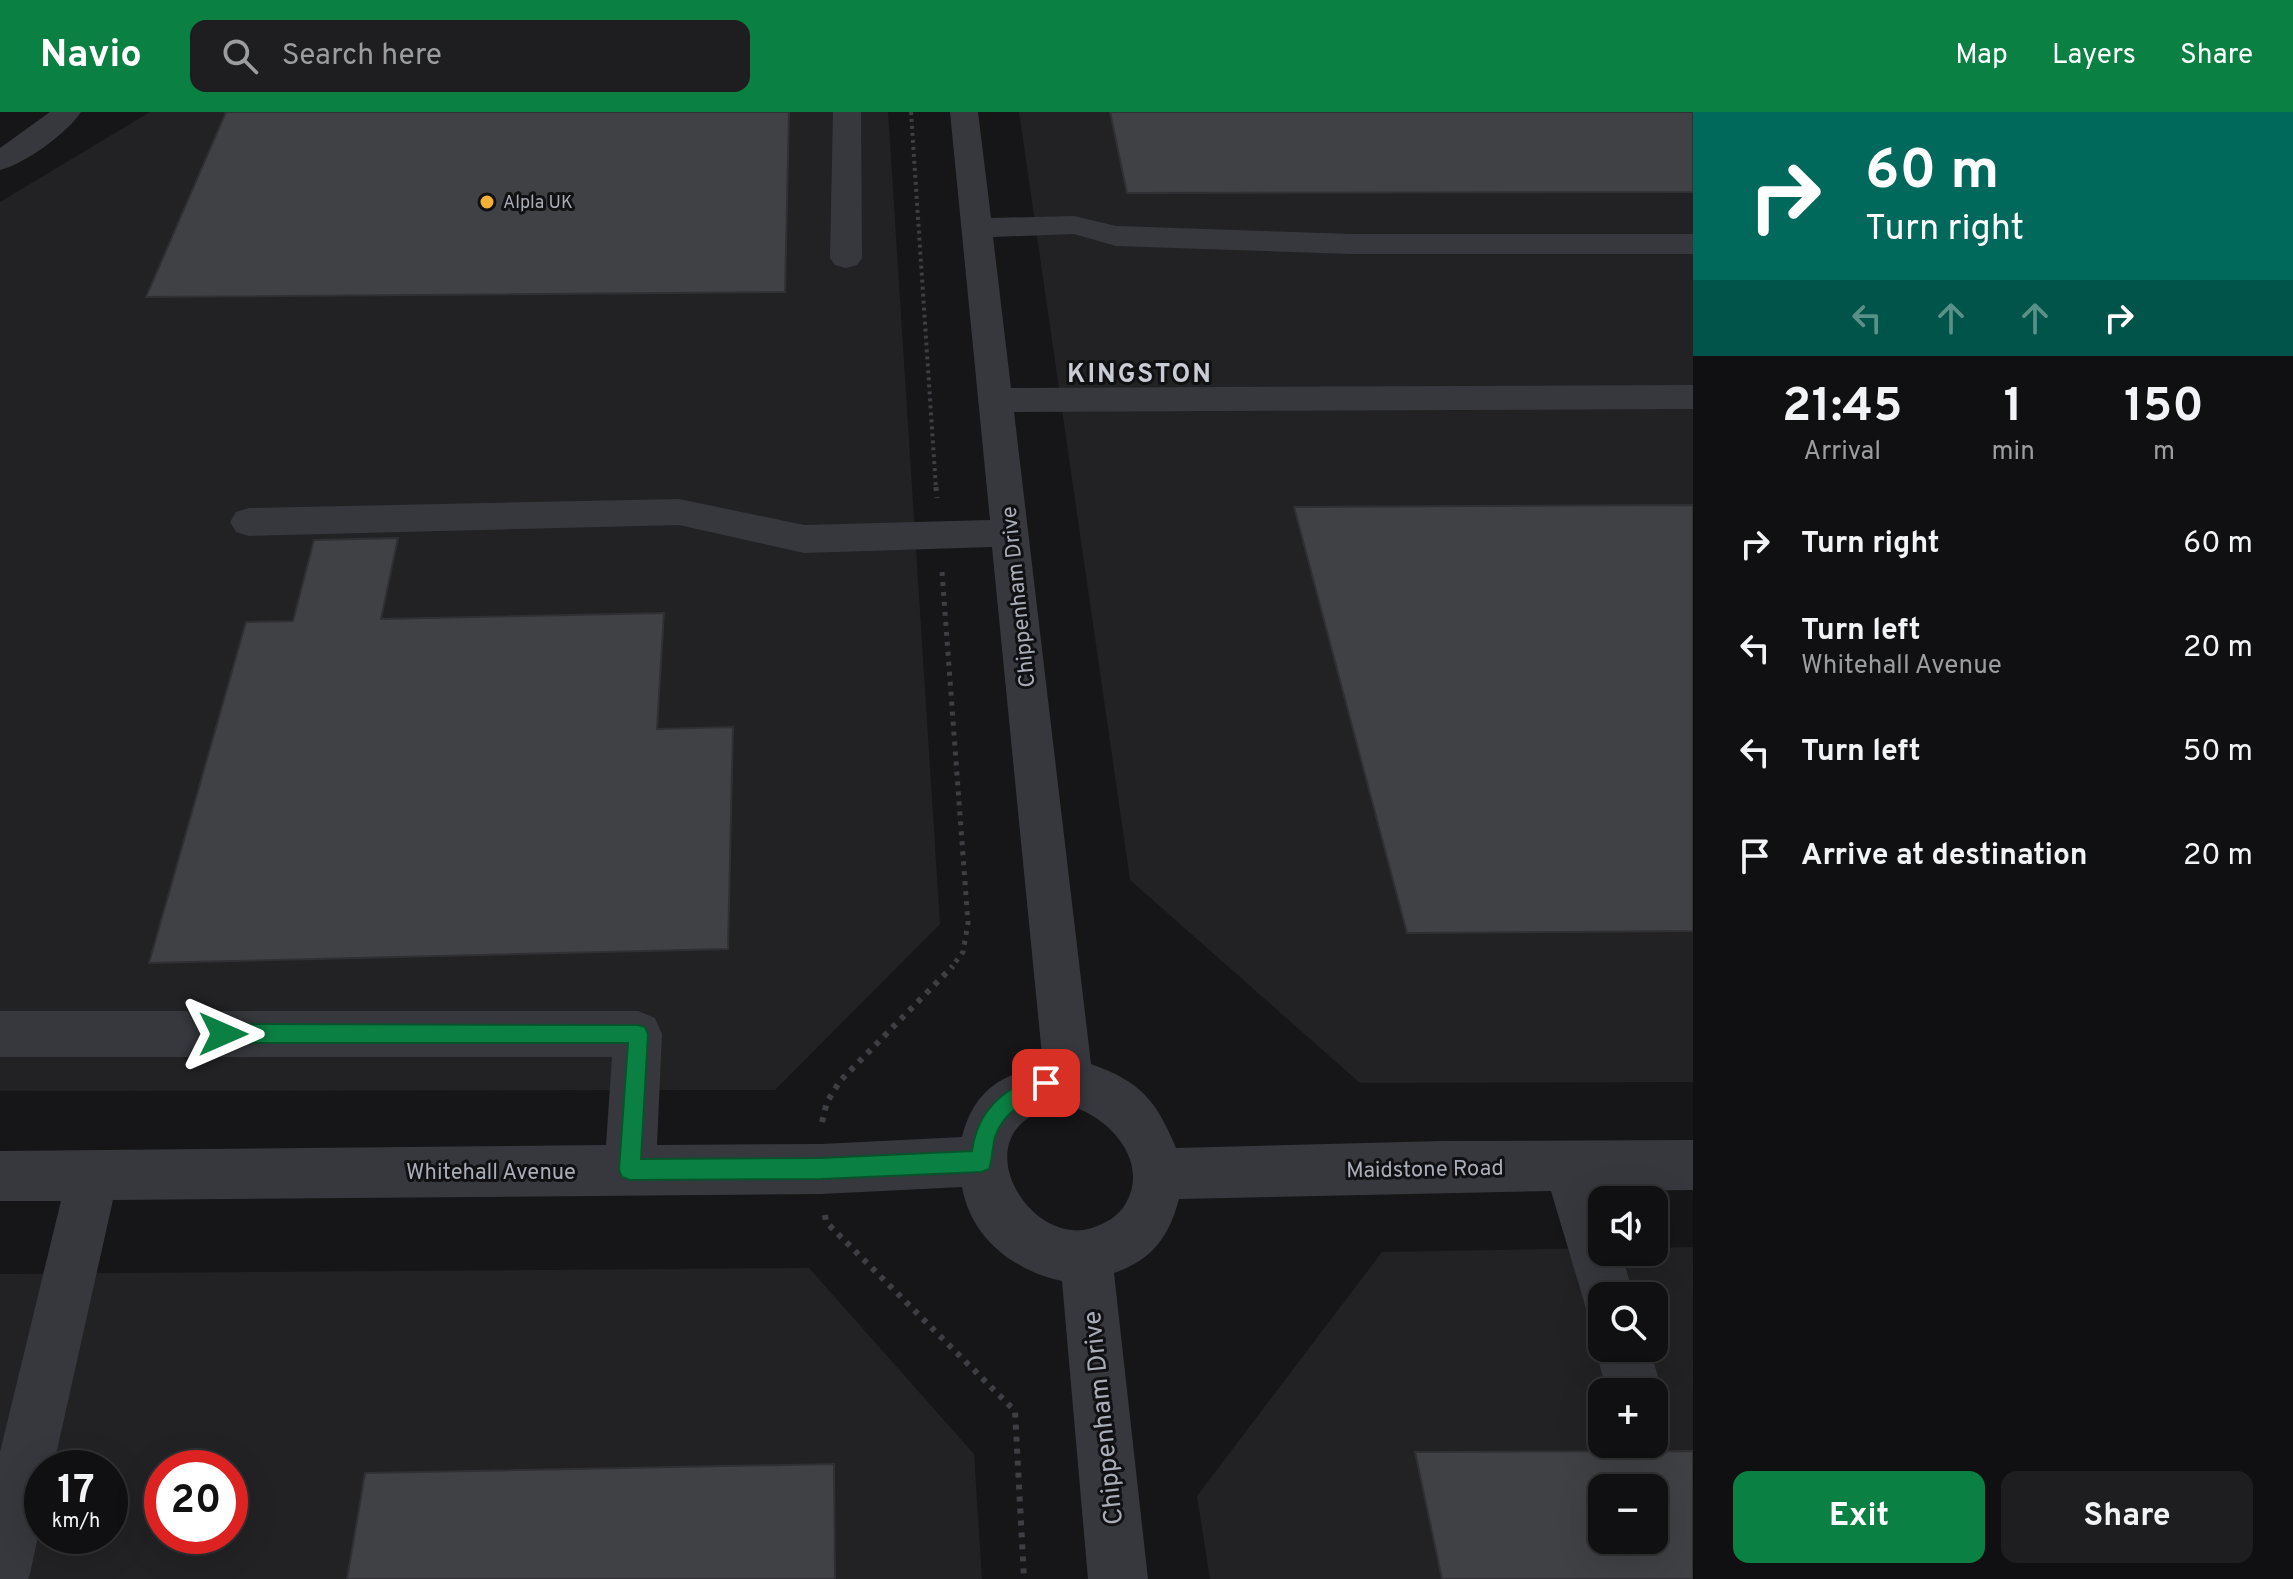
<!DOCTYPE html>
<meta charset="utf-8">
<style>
body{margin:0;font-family:Overpass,sans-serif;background:#1e1e20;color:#f1f3f6;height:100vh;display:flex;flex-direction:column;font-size:30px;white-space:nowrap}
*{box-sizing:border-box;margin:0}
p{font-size:26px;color:#9c9d9f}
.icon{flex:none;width:44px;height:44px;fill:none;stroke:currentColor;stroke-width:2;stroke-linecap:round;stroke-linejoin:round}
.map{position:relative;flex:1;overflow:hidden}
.panel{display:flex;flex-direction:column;background:#101012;width:600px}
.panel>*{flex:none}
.banner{background:#00695c;color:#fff;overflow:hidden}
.buttons{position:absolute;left:1588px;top:1074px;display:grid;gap:16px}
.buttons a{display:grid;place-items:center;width:80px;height:80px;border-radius:16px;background:#101012;box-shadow:0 8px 32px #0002,0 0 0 2px #303032;font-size:40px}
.speed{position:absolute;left:24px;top:1338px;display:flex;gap:16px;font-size:40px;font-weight:700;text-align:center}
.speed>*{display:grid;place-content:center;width:104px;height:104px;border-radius:50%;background:#101012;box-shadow:0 8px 32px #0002,0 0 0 2px #303032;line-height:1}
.speed small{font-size:20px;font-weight:400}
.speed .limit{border:12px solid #d22;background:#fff;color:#111}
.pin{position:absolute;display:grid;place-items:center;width:68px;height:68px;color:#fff;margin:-34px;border-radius:16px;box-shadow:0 4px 12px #0006}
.me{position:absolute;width:88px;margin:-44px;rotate:90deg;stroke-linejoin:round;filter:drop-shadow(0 0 6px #0008)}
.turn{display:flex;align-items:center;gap:28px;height:168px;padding:0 40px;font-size:36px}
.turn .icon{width:104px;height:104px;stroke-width:2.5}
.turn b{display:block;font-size:56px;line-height:68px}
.lanes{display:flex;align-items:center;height:76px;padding:0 40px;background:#0003;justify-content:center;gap:40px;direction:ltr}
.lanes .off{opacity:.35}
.eta{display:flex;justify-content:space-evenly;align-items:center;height:136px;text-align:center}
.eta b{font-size:48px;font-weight:700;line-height:56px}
.action{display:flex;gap:16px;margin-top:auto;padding:16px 40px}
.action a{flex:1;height:92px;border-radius:16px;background:#0b8043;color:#fff;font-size:32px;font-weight:700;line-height:92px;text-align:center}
.action a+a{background:#1e1e20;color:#f1f3f6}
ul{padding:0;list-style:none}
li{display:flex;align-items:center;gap:24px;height:104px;padding:0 40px}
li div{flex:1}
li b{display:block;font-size:30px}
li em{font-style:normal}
header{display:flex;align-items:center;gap:48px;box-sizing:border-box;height:112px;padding:0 40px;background:#0b8043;color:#fff}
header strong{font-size:38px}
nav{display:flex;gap:44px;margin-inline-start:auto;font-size:28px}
.search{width:560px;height:72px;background:#1e1e20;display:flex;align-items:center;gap:20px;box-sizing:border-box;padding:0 28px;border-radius:16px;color:#9c9d9f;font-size:30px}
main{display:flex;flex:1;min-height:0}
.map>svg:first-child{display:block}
.built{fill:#222225;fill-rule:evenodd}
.building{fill:#404145;stroke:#303034;stroke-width:2;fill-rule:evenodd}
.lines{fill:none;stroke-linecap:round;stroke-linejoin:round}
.path-far2{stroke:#3d3f44;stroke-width:4;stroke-dasharray:3 4;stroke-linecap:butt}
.path-far1{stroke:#3d3f44;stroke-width:5;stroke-dasharray:4 6;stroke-linecap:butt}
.path{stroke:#3d3f44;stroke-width:6;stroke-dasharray:5 7;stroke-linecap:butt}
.minor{fill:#37383d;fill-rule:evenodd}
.route{fill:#0b8043;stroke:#07532c;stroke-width:2}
.poi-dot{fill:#f2b134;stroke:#111113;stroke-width:3}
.labels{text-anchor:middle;stroke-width:6;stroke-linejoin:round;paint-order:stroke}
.far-poi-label{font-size:18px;fill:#a8adb8;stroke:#111113;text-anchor:start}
.street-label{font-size:22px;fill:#a8adb8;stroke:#111113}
.far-district-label{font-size:26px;font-weight:bold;letter-spacing:2px;fill:#c9ccd4;stroke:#111113}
.near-street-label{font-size:26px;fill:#a8adb8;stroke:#111113}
</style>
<header>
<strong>Navio</strong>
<div class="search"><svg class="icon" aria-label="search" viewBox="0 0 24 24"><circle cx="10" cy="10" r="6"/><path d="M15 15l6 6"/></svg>Search here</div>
<nav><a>Map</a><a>Layers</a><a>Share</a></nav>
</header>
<main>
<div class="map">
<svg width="1693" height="1467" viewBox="0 0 1693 1467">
<rect width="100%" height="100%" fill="#161618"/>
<g class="built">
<polygon points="150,0 888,0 940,812 775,978 0,979 0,90"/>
<polygon points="1019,0 1693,0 1693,970 1360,971 1130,768"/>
<path d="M1693,1135V1467H1210L1197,1384L1382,1140L1602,1136V1140H1654V1136ZM1602,1184H1654V1236H1602ZM1602,1280H1654V1332H1602ZM1602,1376H1654V1428H1602Z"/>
<path d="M809,1156L974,1342L982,1467H0V1162ZM42,1356H110V1424H42ZM162,1356H230V1424H162Z"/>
</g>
<g class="building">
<polygon points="226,0 789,0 785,180 146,185"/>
<polygon points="1110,0 1693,0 1693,80 1127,81"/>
<polygon points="1693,393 1693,819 1407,821 1294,395"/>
<polygon points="398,426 381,507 664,501 657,617 733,615 728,837 149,851 246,510 293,509 314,428"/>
<path d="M1693,1339V1467H1442L1415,1340ZM1602,1376H1654V1428H1602Z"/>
<polygon points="834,1352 835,1467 347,1467 365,1361"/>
</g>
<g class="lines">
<polyline class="path-far2" points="911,0 936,377"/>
<g class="path-far1">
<polyline points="936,375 937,386"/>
<polyline points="942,460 968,811 963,840 951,856"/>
</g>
<g class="path">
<polyline points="822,1010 827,990 840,969 953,854"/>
<polyline points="825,1103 826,1110 1015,1299 1024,1467"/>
</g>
<g class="minor">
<path d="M50,0H81C67,21 25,52 0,58V36Z"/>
<polygon points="833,0 861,0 862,146 857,153 846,156 835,153 830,146"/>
<path d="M950,0H978L991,106L1074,104L1116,114L1351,122H1693V142H1351L1116,134L1074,122L993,125L1011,276L1693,273V297L1014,300L1091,952C1141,970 1156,988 1176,1036L1442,1029L1693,1028V1078L1603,1079L1605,1088H1602V1140H1621L1634,1184H1602V1209L1588,1203L1551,1079L1179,1087C1169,1125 1152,1148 1114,1161L1148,1467H1088L1062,1169C1014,1159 971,1126 962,1075L821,1082L113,1088L53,1356H42V1406L30,1462L28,1467H0V1340L61,1089H0V1039L606,1033L612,945H0V899H638L655,906L662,922L657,1033L821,1032L962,1025C974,979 999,964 1043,953L992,435L804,441L679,413L249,424L236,420L230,410L236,400L249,396L679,387L804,413L990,408ZM1069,994C1108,1003 1150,1049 1126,1091C1118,1105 1106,1111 1092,1116C1033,1135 971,1037 1033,1003C1043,997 1058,996 1069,994Z"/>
<polygon points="1602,1218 1602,1236 1649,1236 1663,1280 1655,1300 1654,1280 1607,1280 1595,1236"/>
</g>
</g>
<path class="route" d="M223,912L638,913L645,915L648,922L641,1047L821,1046L972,1039C978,996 1006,974 1046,962L1053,964L1056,971L1053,978C1028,988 1004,998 995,1025C992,1036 993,1046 989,1057L981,1060L821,1067L630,1068L622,1065L619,1058L628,931H223L216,928L213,922L216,915Z"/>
<circle class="poi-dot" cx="487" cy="90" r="8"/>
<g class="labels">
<g class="far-poi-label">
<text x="503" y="96">Alpla UK</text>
</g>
<g class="street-label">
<text transform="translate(1017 485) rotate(-96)" y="8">Chippenham Drive</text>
<text transform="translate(1425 1056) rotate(-1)" y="8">Maidstone Road</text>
<text x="491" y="1067">Whitehall Avenue</text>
</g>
<g class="far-district-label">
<text x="1140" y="270">KINGSTON</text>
</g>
<g class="near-street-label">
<text transform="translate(1102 1306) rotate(-96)" y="9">Chippenham Drive</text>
</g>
</g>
</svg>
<div class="buttons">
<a><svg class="icon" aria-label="sound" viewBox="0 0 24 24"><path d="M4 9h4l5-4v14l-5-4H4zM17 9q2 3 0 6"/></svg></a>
<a><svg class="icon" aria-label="search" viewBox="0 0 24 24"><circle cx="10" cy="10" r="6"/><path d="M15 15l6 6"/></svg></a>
<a>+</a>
<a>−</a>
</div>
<div class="speed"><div>17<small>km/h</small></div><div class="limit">20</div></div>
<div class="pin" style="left:1046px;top:971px;background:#d93025"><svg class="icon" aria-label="arrive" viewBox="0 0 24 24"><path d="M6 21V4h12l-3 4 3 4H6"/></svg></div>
<svg class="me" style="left:223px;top:922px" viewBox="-20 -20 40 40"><path d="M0-17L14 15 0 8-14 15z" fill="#0b8043" stroke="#fff" stroke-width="4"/></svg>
</div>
<section class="panel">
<div class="banner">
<div class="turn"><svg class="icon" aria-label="right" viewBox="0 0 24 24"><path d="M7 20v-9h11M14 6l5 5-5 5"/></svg><div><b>60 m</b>Turn right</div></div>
<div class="lanes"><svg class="icon off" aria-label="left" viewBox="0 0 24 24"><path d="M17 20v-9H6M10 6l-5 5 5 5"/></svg><svg class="icon off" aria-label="ahead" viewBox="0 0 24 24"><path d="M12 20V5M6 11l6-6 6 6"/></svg><svg class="icon off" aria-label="ahead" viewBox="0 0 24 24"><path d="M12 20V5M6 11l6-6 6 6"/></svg><svg class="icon" aria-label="right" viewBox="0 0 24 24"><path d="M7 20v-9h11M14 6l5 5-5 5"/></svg></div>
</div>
<div class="eta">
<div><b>21:45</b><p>Arrival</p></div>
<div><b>1</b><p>min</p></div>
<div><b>150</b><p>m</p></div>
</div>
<ul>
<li><svg class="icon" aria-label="right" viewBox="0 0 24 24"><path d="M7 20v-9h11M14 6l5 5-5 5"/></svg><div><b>Turn right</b></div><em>60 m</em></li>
<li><svg class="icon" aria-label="left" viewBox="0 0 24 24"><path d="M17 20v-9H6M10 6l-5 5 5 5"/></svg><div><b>Turn left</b><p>Whitehall Avenue</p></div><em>20 m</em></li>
<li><svg class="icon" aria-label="left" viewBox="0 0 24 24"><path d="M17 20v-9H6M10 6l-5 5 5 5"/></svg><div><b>Turn left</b></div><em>50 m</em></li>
<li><svg class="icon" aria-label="arrive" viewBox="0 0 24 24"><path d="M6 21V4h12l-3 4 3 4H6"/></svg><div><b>Arrive at destination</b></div><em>20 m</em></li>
</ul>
<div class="action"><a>Exit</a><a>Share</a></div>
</section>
</main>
